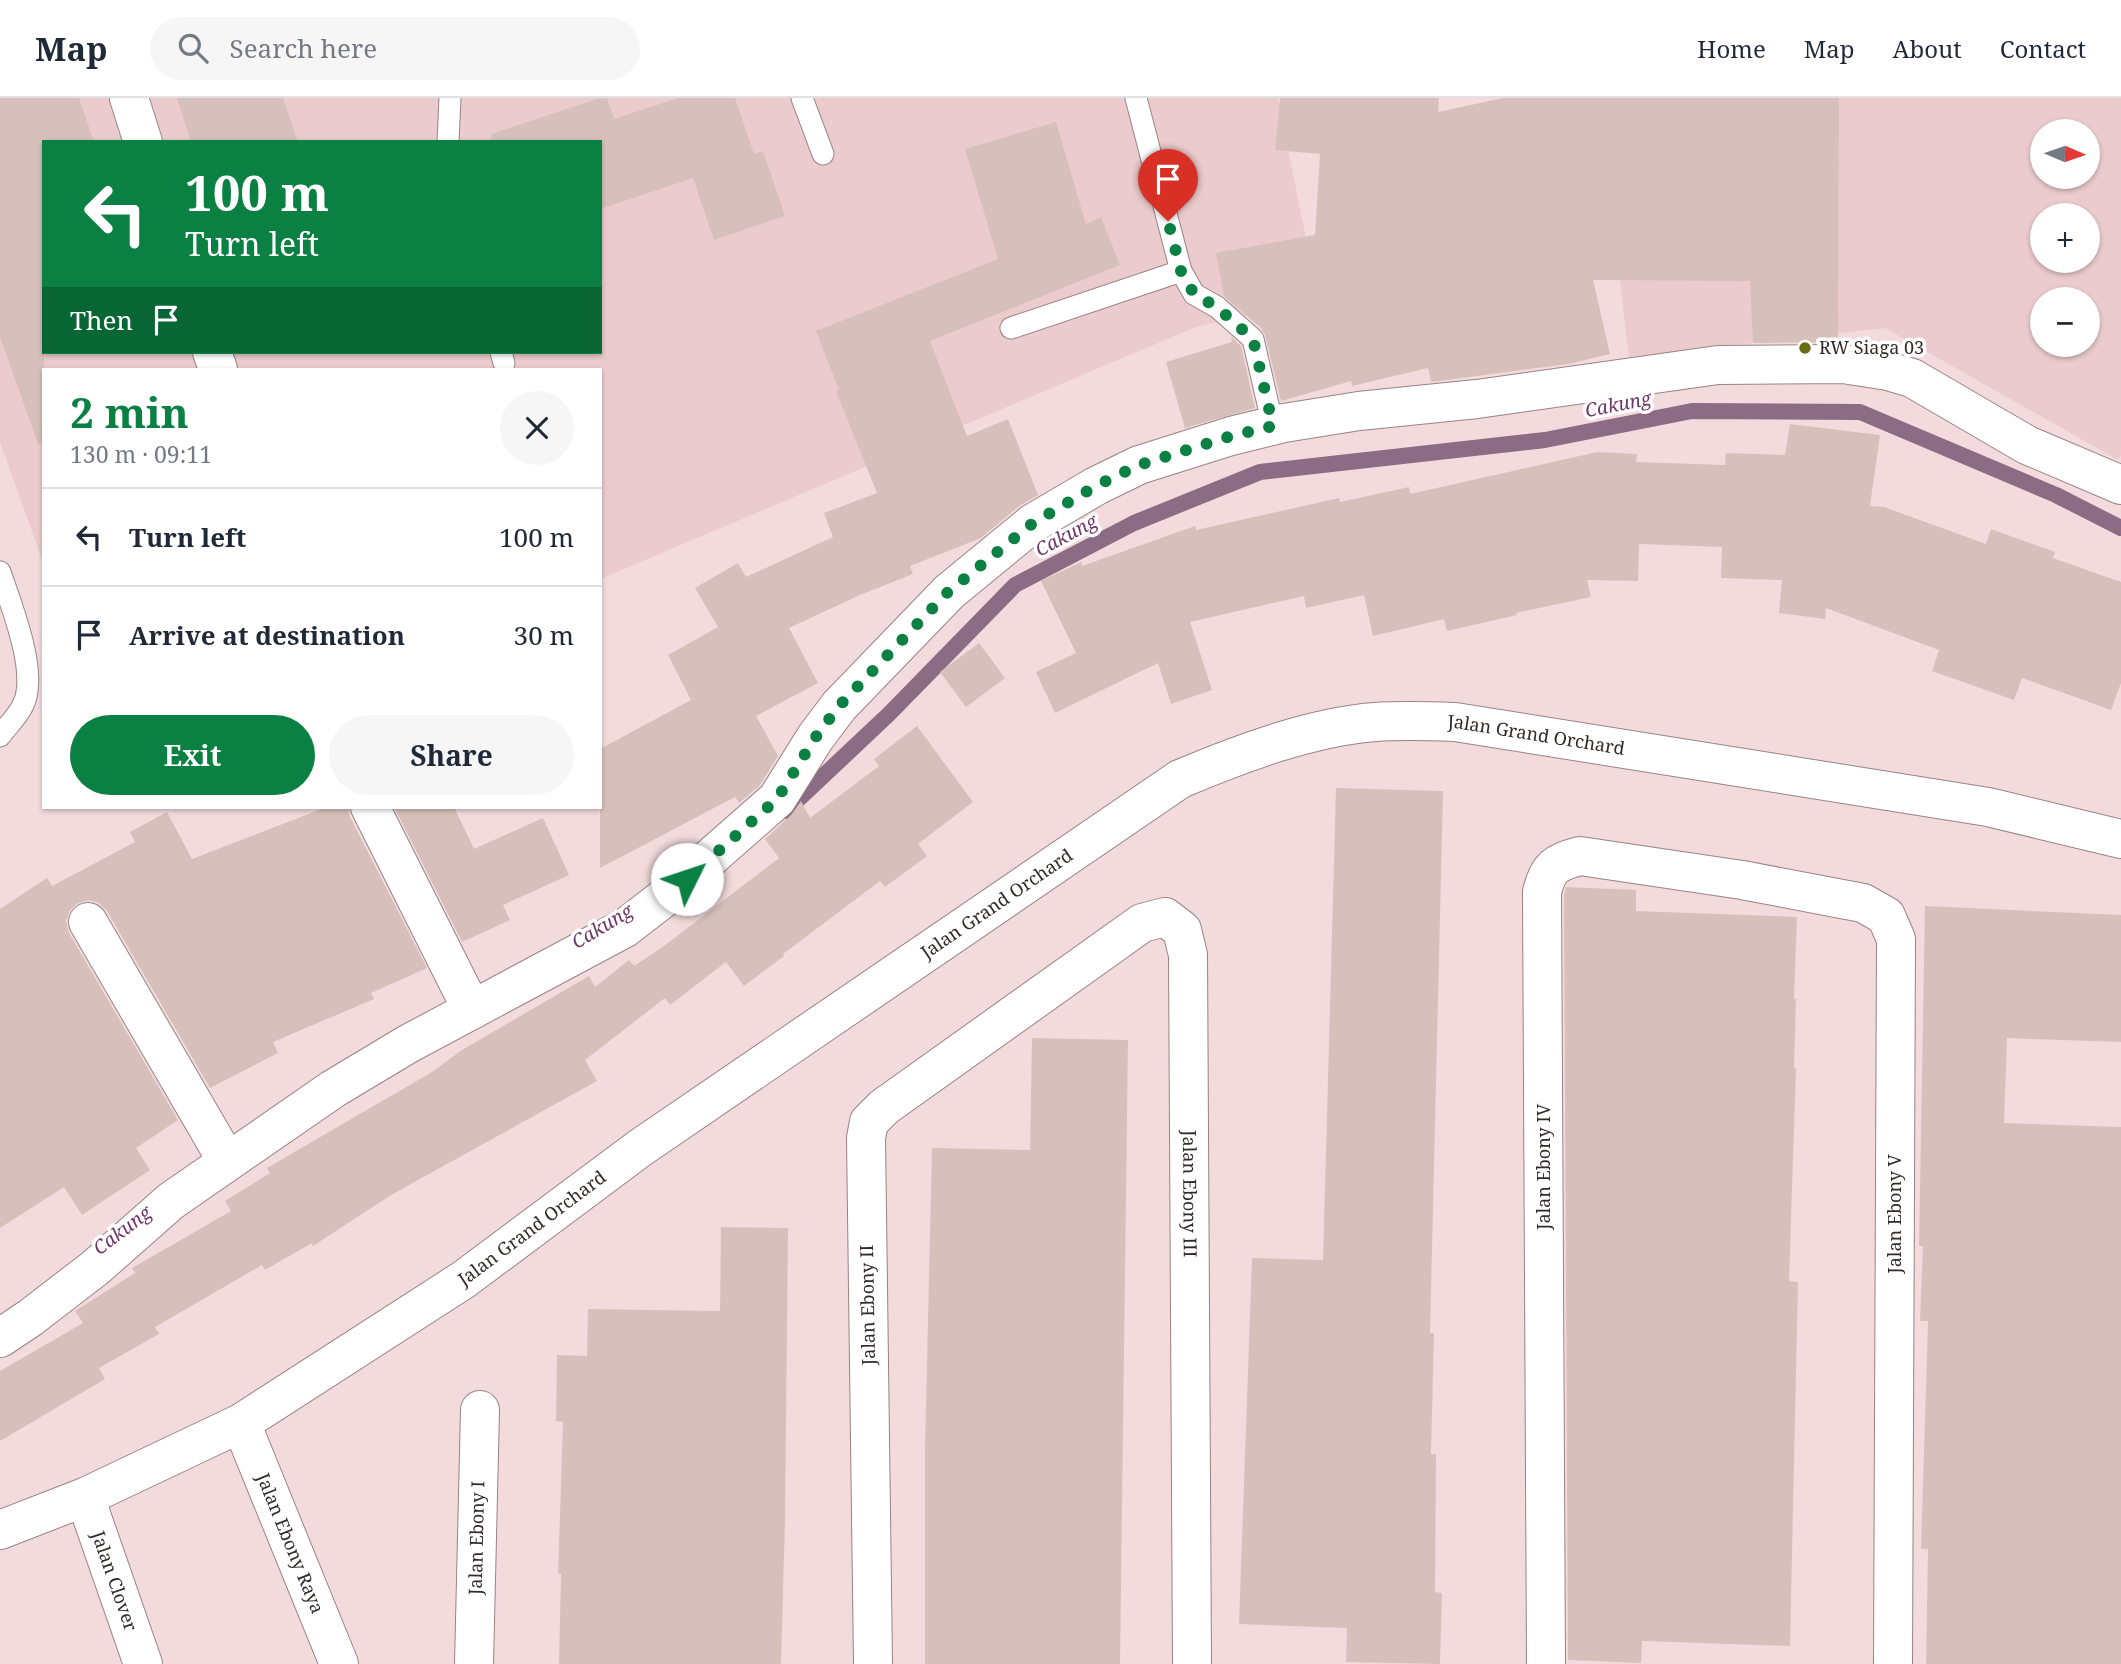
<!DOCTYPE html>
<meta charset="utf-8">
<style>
body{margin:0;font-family:"Noto Serif",serif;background:#f6f6f7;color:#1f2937;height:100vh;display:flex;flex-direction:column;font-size:26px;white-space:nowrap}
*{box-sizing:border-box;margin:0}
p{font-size:23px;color:#747a83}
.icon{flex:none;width:38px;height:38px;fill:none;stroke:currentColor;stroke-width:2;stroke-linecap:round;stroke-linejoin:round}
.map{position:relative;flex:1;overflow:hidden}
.drawer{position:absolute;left:42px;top:270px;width:560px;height:441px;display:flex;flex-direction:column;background:#fff;border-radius:0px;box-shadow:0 2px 5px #0004}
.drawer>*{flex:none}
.top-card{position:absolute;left:42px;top:42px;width:560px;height:214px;border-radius:0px;box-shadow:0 2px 5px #0004;background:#0b8043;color:#fff;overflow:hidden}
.needle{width:46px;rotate:92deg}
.tools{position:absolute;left:2030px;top:21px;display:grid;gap:14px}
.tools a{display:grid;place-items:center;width:70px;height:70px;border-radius:50%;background:#fff;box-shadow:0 2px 5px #0004;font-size:35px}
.pin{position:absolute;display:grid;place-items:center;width:60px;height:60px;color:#fff;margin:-72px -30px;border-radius:50% 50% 50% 0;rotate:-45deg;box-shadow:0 0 7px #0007}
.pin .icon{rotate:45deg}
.me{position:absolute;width:77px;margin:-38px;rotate:49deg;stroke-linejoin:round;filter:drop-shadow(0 0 5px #0008)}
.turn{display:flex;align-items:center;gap:24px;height:147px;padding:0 28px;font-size:32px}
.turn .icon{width:91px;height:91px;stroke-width:2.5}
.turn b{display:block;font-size:49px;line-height:60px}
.then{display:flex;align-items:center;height:66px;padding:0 28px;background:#0003;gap:14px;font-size:26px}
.round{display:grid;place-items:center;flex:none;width:74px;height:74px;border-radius:37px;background:#f6f6f7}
.overview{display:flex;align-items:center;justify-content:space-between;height:119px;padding:0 28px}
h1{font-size:42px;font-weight:700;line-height:52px;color:#0b8043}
.action{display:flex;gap:14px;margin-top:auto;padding:14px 28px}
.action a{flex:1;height:80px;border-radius:42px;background:#0b8043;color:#fff;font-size:28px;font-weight:700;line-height:80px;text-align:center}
.action a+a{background:#f6f6f7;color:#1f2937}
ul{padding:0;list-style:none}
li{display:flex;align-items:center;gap:21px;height:98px;padding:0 28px;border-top:2px solid #e0e1e3}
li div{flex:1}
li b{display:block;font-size:26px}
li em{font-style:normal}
header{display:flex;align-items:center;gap:42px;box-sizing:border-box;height:98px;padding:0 35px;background:#fff;border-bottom:2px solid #e0e1e3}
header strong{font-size:33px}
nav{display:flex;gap:38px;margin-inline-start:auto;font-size:24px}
.search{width:490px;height:63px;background:#f6f6f7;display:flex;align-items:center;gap:18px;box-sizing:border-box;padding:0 24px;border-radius:38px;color:#747a83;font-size:26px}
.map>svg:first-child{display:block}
.built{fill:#ebcbcd;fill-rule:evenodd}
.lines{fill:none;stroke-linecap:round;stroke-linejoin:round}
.stream{stroke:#8c6b84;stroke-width:16}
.building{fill:#d7c0bb}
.lane-casing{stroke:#998384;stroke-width:23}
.street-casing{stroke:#998384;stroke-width:40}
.lane{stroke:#fff;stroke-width:21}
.street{stroke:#fff;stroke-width:38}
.route{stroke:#0b8043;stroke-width:12;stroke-dasharray:0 21.6}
.poi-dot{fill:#666d12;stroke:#fff;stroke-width:2.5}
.labels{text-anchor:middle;stroke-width:7;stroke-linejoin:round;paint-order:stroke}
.poi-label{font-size:18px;fill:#332a2a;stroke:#fff;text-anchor:start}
.street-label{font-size:18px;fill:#332a2a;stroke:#fff}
.water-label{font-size:19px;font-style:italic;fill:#6d3767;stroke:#fff}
</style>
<header>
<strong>Map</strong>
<div class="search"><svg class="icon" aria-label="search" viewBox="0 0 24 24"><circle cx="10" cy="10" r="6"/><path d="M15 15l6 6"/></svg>Search here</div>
<nav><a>Home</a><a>Map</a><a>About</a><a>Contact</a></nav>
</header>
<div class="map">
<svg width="2121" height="1566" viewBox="0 0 2121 1566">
<rect width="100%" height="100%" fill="#f3dbdd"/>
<g class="built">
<path d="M0,0H1278L1318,201L1196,229L600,481V271H44V467L0,344ZM44,44H600V254H44Z"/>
<path d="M1567,0H2121V357L2118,362L1885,230L1629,259L1612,116ZM2042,33H2088V79H2042ZM2042,117H2088V163H2042ZM2042,201H2088V247H2042Z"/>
</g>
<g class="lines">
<polyline class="stream" points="786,713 889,616 1015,487 1134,425 1260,374 1545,342 1692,313 1860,314 2056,397 2121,430"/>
</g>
<g class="building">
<polygon points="0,0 79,0 94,44 44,44 44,345 38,346 0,239"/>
<polygon points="177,0 283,0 298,44 191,44"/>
<polygon points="600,0 607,0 614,21 678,0 735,0 754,56 763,53 785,118 714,142 693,80 600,111 600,44 492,44 491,36"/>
<polygon points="1280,0 1439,0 1438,14 1503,0 1839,0 1838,244 1753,245 1750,183 1593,182 1610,256 1569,266 1431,284 1428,270 1352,288 1351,283 1281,303 1265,237 1262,231 1224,198 1216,155 1315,137 1320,56 1275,52"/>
<polygon points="1056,24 1086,126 1101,119 1120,167 930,243 967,338 1008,321 1038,397 1019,408 981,440 910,468 913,476 860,497 789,530 818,585 756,618 778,658 760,687 739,705 735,699 600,770 600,651 691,602 668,557 718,529 695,490 738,465 746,479 833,439 824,415 877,395 836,293 839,292 816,233 998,161 965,51"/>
<polygon points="1231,239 1241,248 1255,310 1185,330 1166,264 1232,244"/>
<polygon points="1790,326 1880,337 1870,408 1884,409 1986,446 1991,431 2055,454 2053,460 2121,484 2121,585 2111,612 2022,580 2014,602 1932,573 1939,552 1826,510 1825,521 1779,515 1782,482 1721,480 1722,449 1639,446 1638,483 1587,482 1591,499 1516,515 1517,517 1447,533 1444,521 1373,538 1364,497 1306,510 1304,498 1190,524 1212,592 1171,606 1158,565 1055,615 1036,574 1076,555 1041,483 1081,464 1082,468 1195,428 1196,432 1339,400 1340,404 1409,389 1410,396 1597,354 1637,356 1636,364 1725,367 1726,355 1785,357"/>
<polygon points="979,545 1005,580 966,609 940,574"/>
<polygon points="917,628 973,704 918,746 927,758 885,789 880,783 783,856 784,858 744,888 726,864 670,907 665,900 585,962 597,983 391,1097 313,1148 312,1145 265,1172 262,1167 155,1229 159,1236 99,1270 105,1281 0,1343 0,1273 83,1225 75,1213 135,1175 132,1170 231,1113 225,1103 270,1075 267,1070 432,974 462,952 589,878 595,889 629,862 634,868 664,848 779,760 765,741 791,717 801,703 810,720 879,668 874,661"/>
<polygon points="1336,690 1443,693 1430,1235 1434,1235 1431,1356 1436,1356 1435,1494 1442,1495 1440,1566 1346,1564 1347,1530 1239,1526 1252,1160 1323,1162"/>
<polygon points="327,709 348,709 350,719 427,870 371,895 374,901 273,944 278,955 210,990 107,813 99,805 89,802 76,806 69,814 66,823 69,835 178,1022 136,1050 150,1072 82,1117 64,1089 0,1130 0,811 47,780 52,788 135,744 130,734 167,714 192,761"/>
<polygon points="394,709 454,709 474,751 543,720 569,777 503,807 510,822 462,844"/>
<polygon points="1566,789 1636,792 1636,813 1797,819 1794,901 1796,901 1794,970 1796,970 1789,1183 1798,1184 1790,1548 1642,1543 1641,1565 1568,1562 1564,797"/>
<polygon points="1925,808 2121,817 2121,944 2007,940 2004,1025 2121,1029 2121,1566 1926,1566 1928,1451 1921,1451 1928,1223 1920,1223 1923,1148 1919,1148"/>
<polygon points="1032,940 1128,942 1120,1566 925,1566 925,1350 932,1050 1030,1052"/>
<polygon points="721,1129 788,1130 785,1422 781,1566 559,1566 561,1476 558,1476 563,1324 556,1323 557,1257 587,1258 588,1211 720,1213"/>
</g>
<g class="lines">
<g class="lane-casing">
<g id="lane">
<polyline points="802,0 823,56"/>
<polyline points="1136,0 1181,173 1194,196 1217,209 1253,241 1273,328"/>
<polyline points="448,44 450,0"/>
<polyline points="1011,230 1181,173"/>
<polyline points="501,254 504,265"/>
<path d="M0,474C11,507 39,575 23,607C18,618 7,628 0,638"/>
</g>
</g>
<g class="street-casing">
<g id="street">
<polyline points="129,0 143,44"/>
<polyline points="212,254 218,271"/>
<polyline points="370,709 472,912"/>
<polyline points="88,824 227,1063"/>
<polyline points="0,1240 30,1220 95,1170 171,1103 333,991 408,946 625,830 669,796 777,701 815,640 839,608 949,494 1033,425 1096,388 1139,367 1231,338 1284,325 1359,313 1477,301 1718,267 1843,266 1888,273 1912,280 2027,347 2121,387"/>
<path id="s1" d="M241,1325L339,1566"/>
<path id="s2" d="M85,1399L143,1566"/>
<path id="s3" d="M0,1432L85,1399L241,1325L463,1182L640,1050L1180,681C1239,656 1311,629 1375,624C1402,622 1428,623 1455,624L1988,709L2121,741"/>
<path id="s4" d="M474,1566L480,1312"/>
<path id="s5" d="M873,1566L866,1040L869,1024L884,1009L1142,825L1165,819L1182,832L1188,857L1192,1566"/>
<path d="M1546,1566L1542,794C1548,769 1556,764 1580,758L1742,782L1863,805L1886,818L1896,841L1893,1566"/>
</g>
</g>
<use href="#lane" class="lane"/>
<use href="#street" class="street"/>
</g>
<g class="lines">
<polyline class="route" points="687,781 777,701 815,640 839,608 948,494 1033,425 1096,388 1139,367 1231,338 1273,328 1253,241 1217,209 1194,196 1181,173 1168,123"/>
</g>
<circle class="poi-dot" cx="1805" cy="250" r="7"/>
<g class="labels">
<g class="poi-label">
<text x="1819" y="256">RW Siaga 03</text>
</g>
<g class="street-label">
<text dy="6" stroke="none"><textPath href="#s3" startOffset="1769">Jalan Grand Orchard</textPath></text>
<text dy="6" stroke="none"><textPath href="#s3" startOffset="1181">Jalan Grand Orchard</textPath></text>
<text transform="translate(1544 1069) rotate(-90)" y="6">Jalan Ebony IV</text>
<text dy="6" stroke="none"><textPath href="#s5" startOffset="1190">Jalan Ebony III</textPath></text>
<text transform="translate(1895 1116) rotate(-90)" y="6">Jalan Ebony V</text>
<text dy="6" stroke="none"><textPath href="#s3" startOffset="614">Jalan Grand Orchard</textPath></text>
<text transform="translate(868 1207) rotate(-91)" y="6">Jalan Ebony II</text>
<text dy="6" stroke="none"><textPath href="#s4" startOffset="126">Jalan Ebony I</textPath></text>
<text dy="6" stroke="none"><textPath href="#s1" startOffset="130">Jalan Ebony Raya</textPath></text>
<text dy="6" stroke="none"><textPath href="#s2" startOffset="89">Jalan Clover</textPath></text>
</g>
<g class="water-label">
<text transform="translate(1618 306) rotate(-11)" y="7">Cakung</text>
<text transform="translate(1066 437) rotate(-28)" y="7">Cakung</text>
<text transform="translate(602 828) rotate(-31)" y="7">Cakung</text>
<text transform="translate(122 1132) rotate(-37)" y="7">Cakung</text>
</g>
</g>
</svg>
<div class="tools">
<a><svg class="needle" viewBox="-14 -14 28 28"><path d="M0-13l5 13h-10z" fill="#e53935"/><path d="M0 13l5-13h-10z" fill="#747a83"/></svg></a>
<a>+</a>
<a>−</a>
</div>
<div class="pin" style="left:1168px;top:123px;background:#d93025"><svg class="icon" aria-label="arrive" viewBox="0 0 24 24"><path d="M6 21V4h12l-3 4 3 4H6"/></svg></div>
<svg class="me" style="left:687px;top:781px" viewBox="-20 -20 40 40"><circle r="19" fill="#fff"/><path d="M0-13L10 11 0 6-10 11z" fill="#0b8043"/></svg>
<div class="top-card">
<div class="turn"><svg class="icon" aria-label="left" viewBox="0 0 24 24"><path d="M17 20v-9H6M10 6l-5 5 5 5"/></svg><div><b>100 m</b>Turn left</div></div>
<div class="then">Then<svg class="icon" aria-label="arrive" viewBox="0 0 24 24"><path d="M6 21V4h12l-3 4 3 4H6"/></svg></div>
</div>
<section class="drawer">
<div class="overview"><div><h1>2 min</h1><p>130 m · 09:11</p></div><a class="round"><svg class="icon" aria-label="close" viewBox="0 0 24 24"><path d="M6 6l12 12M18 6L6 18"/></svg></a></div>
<ul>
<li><svg class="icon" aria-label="left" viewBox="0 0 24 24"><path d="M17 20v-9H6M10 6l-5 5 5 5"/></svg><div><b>Turn left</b></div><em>100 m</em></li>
<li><svg class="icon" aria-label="arrive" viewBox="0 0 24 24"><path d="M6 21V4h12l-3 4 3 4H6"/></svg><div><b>Arrive at destination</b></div><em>30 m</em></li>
</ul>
<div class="action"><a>Exit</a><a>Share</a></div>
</section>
</div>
